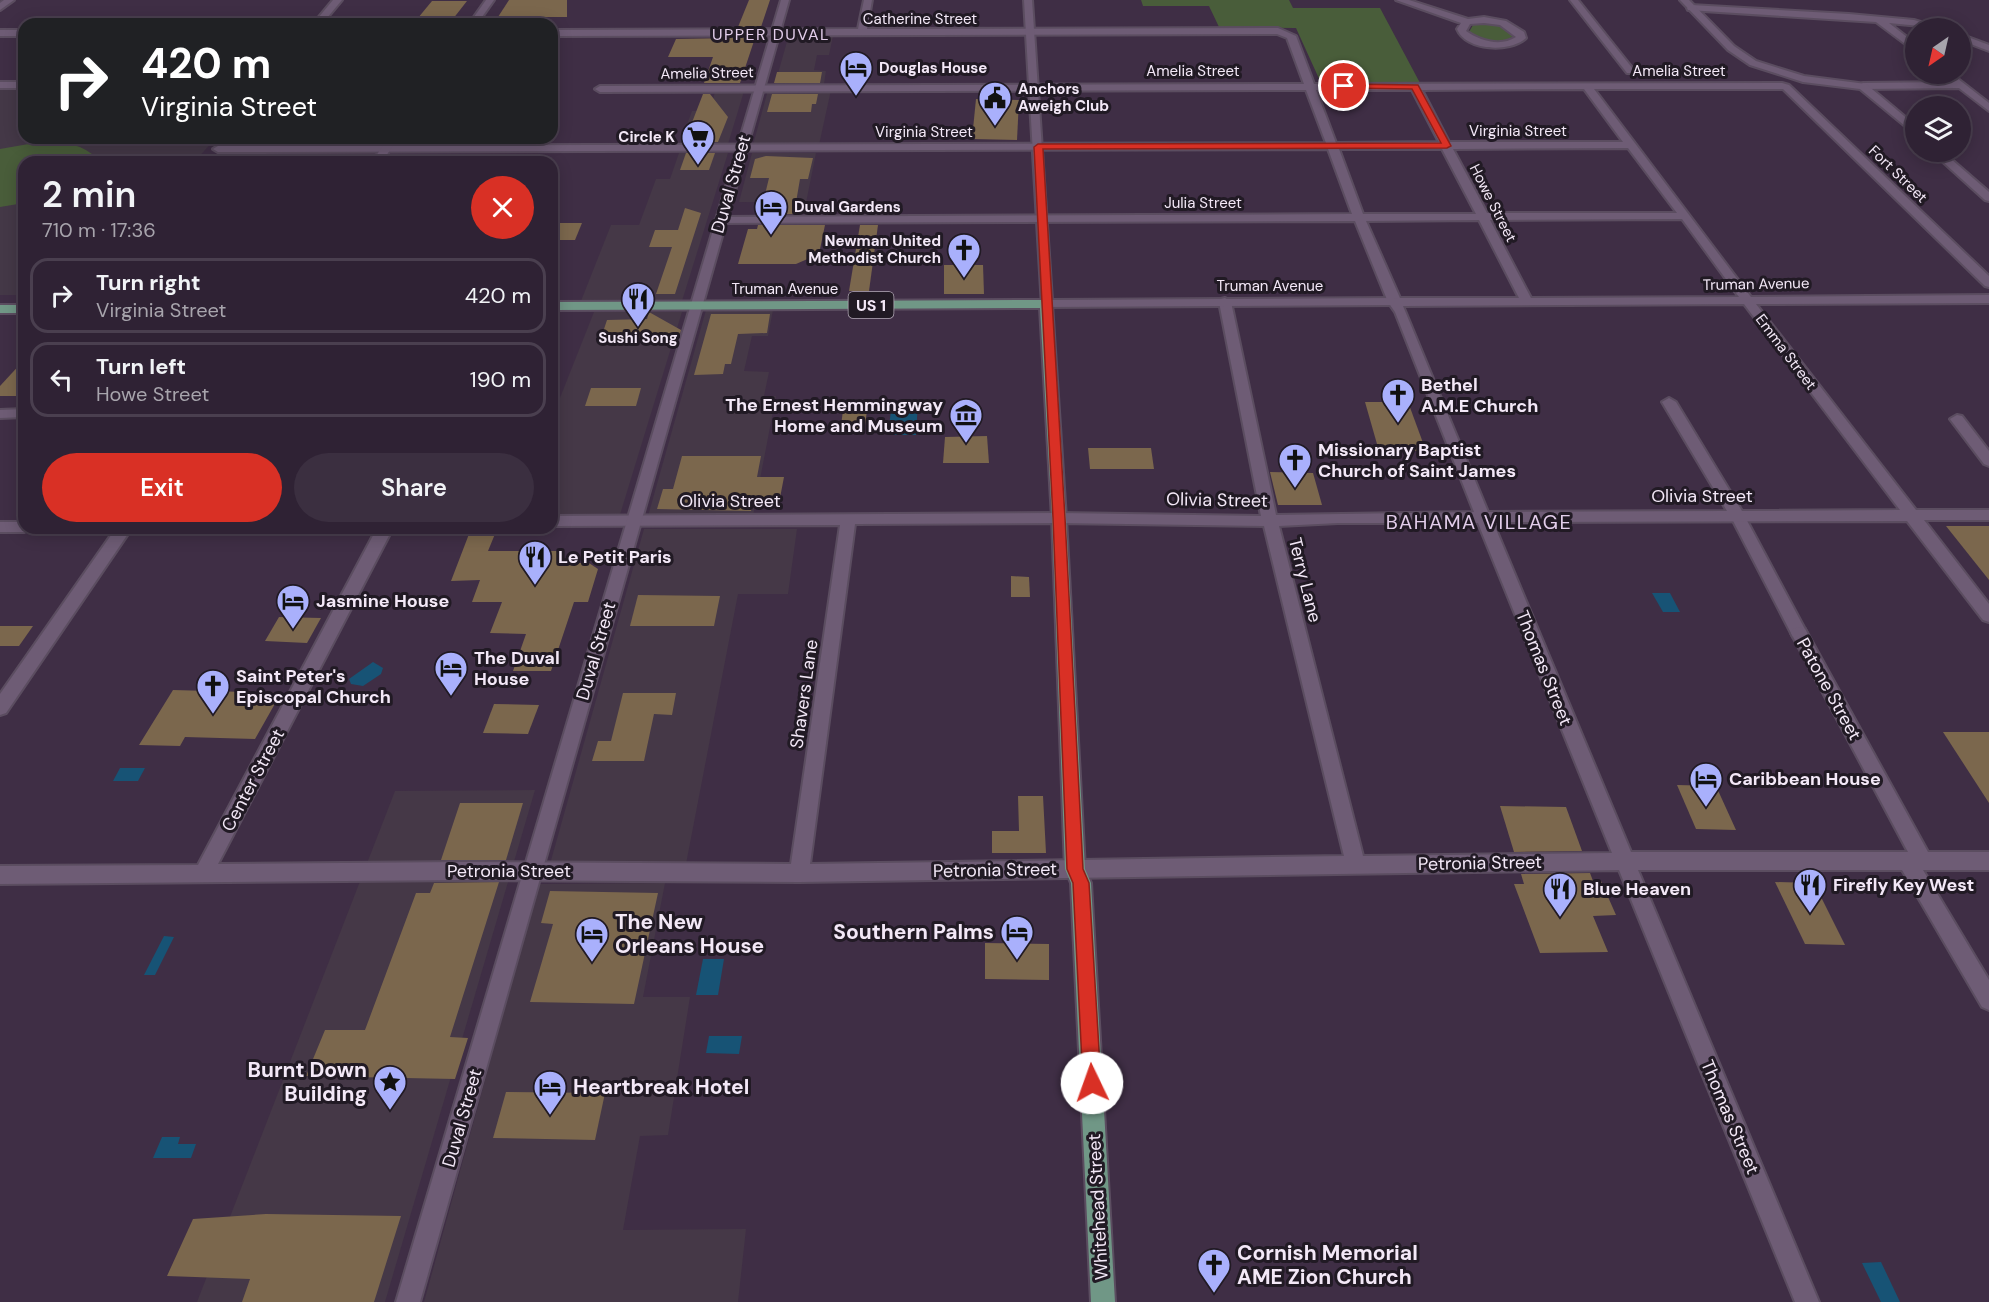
<!DOCTYPE html>
<meta charset="utf-8">
<style>
body{margin:0;font-family:"DM Sans",sans-serif;background:#3b2f40;color:#f1f3f6;height:100vh;display:flex;flex-direction:column;font-size:22px;white-space:nowrap}
*{box-sizing:border-box;margin:0}
p{font-size:20px;color:#a7a4ac}
.icon{flex:none;width:33px;height:33px;fill:none;stroke:currentColor;stroke-width:2;stroke-linecap:round;stroke-linejoin:round}
.map{position:relative;flex:1;overflow:hidden}
.drawer{position:absolute;left:18px;top:156px;width:540px;height:378px;display:flex;flex-direction:column;background:#2f2234;border-radius:18px;box-shadow:0 3px 15px #0003,0 0 0 2px #4a3f4f}
.drawer>*{flex:none}
.hud{position:absolute;left:18px;top:18px;width:540px;height:126px;border-radius:18px;box-shadow:0 3px 15px #0003,0 0 0 2px #4a3f4f;background:#202124;color:#fff;overflow:hidden}
.needle{width:39px;rotate:214deg}
.tools{position:absolute;left:1905px;top:18px;display:grid;gap:12px}
.tools a{display:grid;place-items:center;width:66px;height:66px;border-radius:50%;background:#2f2234;box-shadow:0 3px 15px #0003,0 0 0 2px #4a3f4f;font-size:30px}
.pin{position:absolute;display:grid;place-items:center;width:51px;height:51px;color:#fff;margin:-26px;border:3px solid #fff;border-radius:50%;box-shadow:0 2px 6px #0007}
.me{position:absolute;width:66px;margin:-33px;rotate:357deg;stroke-linejoin:round;filter:drop-shadow(0 0 4px #0008)}
.turn{display:flex;align-items:center;gap:21px;height:126px;padding:0 24px;font-size:27px}
.turn .icon{width:78px;height:78px;stroke-width:2.5}
.turn b{display:block;font-size:42px;line-height:51px}
.round{display:grid;place-items:center;flex:none;width:63px;height:63px;border-radius:32px;background:#3b2f40}
.headline{display:flex;align-items:center;justify-content:space-between;height:102px;padding:0 24px}
h1{font-size:36px;font-weight:600;line-height:45px}
.button{display:flex;gap:12px;margin-top:auto;padding:12px 24px}
.button a{flex:1;height:69px;border-radius:36px;background:#d93025;color:#fff;font-size:24px;font-weight:600;line-height:69px;text-align:center}
.button a+a{background:#3b2f40;color:#f1f3f6}
ul{padding:0;list-style:none}
li{display:flex;align-items:center;gap:18px;height:75px;margin:0 12px 9px;padding:0 12px;border:3px solid #4a3f4f;border-radius:18px}
li div{flex:1}
li b{display:block;font-size:22px}
li em{font-style:normal}
.map>svg:first-child{display:block}
.commercial{fill:#453847}
.education{fill:#443847}
.green{fill:#495d3a}
.water{fill:#175375}
.building{fill:#7b674d}
.lines{fill:none;stroke-linecap:round;stroke-linejoin:round}
.pedestrian-casing{stroke:#5b4d60;stroke-width:4}
.minor-casing{stroke:#5b4d60;stroke-width:4}
.tertiary-casing{stroke:#5b4d60;stroke-width:4}
.primary-casing{stroke:#5b4d60;stroke-width:4}
.pedestrian{fill:#6e5c75;fill-rule:evenodd}
.minor{fill:#6e5c75;fill-rule:evenodd}
.tertiary{fill:#6e5c75;fill-rule:evenodd}
.primary{fill:#709786;fill-rule:evenodd}
.route{fill:#d93025;stroke:#8d1f18;stroke-width:1.5}
.labels{text-anchor:middle;stroke-width:6;stroke-linejoin:round;paint-order:stroke}
.far-street-label{font-size:15px;fill:#f3e8f7;stroke:#211a24}
.far-poi-label{font-size:15px;font-weight:bold;fill:#f3e8f7;stroke:#211a24;text-anchor:start}
.far-neighbourhood-label{font-size:16px;letter-spacing:1.5px;fill:#e3ceeb;stroke:#211a24}
.shield{fill:#211a24;stroke:#b4aab8;stroke-width:1.5}
.shield-label{font-size:16px;font-weight:bold;fill:#f3e8f7}
.street-label{font-size:18px;fill:#f3e8f7;stroke:#211a24}
.poi-label{font-size:18px;font-weight:bold;fill:#f3e8f7;stroke:#211a24;text-anchor:start}
.neighbourhood-label{font-size:20px;letter-spacing:1.5px;fill:#e3ceeb;stroke:#211a24}
.near-poi-label{font-size:21px;font-weight:bold;fill:#f3e8f7;stroke:#211a24;text-anchor:start}
</style>
<div class="map">
<svg width="1989" height="1302" viewBox="0 0 1989 1302">
<rect width="100%" height="100%" fill="#3f2e45"/>
<g class="commercial">
<polygon points="833,36 829,55 817,55 814,70 826,71 824,84 775,84 788,38"/>
<polygon points="745,88 728,144 680,143 692,111 698,111 713,99 716,89"/>
<polygon points="768,90 831,90 819,145 753,145"/>
<polygon points="679,153 728,153 682,301 581,301 611,225 639,225 656,179 670,179"/>
<polygon points="752,153 816,153 806,203 739,202"/>
<polygon points="706,310 773,310 768,336 752,336 744,371 769,372 764,396 776,396 753,516 648,516"/>
<polygon points="594,312 682,312 619,518 552,518 552,418"/>
<polygon points="644,529 797,529 788,594 738,594 686,864 550,864"/>
<polygon points="535,790 385,1302 197,1302 395,791"/>
<polygon points="665,883 643,997 690,997 668,1135 640,1136 623,1230 746,1229 738,1302 424,1302 539,884"/>
</g>
<polygon class="education" points="0,90 24,90 24,138 216,138 194,162 24,162 24,295 0,295"/>
<g class="green">
<polygon points="1141,0 1289,0 1293,8 1380,8 1420,83 1321,83 1296,28 1219,27 1209,6 1143,6"/>
<path d="M1488,23L1500,25L1513,34L1512,37C1499,45 1480,42 1469,32L1473,25Z"/>
<path d="M40,142C60,142 76,142 92,154L94,162H24V203L0,207V149Z"/>
</g>
<g class="water">
<polygon points="892,402 918,402 916,435 888,435"/>
<polygon points="1652,593 1670,593 1680,612 1663,612"/>
<polygon points="373,662 383,668 381,674 363,686 351,684 349,679"/>
<polygon points="120,768 145,768 138,781 113,781"/>
<polygon points="164,936 174,937 155,975 144,975"/>
<polygon points="703,959 724,959 718,995 696,995"/>
<polygon points="709,1036 742,1036 739,1054 706,1053"/>
<polygon points="162,1137 180,1137 178,1144 196,1144 191,1158 153,1158"/>
<polygon points="1881,1262 1900,1302 1881,1302 1862,1263"/>
</g>
<g class="building">
<polygon points="509,0 567,0 567,17 498,17"/>
<polygon points="749,0 770,0 761,27 738,27"/>
<polygon points="432,1 467,1 449,24 413,24"/>
<polygon points="733,38 755,38 740,83 704,83 713,57 668,57 676,39"/>
<polygon points="777,72 822,72 820,83 774,83"/>
<polygon points="703,94 710,94 728,117 718,142 689,142 694,125 691,125"/>
<polygon points="772,94 818,94 816,104 812,104 811,112 767,112"/>
<polygon points="976,99 1019,100 1017,140 972,139"/>
<polygon points="686,153 715,153 709,170 680,170"/>
<polygon points="766,156 813,158 808,179 800,179 794,214 760,215 769,178 750,178 755,159"/>
<polygon points="685,208 701,213 675,294 656,294 672,247 649,247 655,230 678,230"/>
<polygon points="552,223 582,223 575,240 552,240"/>
<polygon points="758,225 825,225 819,254 796,264 738,264 748,229 757,229"/>
<polygon points="860,225 878,225 869,291 849,291"/>
<polygon points="944,265 983,265 984,294 944,294"/>
<polygon points="649,312 681,330 680,335 664,335 663,340 600,341 607,320 647,319"/>
<polygon points="711,314 770,314 767,333 738,334 731,364 725,364 723,374 694,375"/>
<polygon points="24,360 24,396 0,396 0,386"/>
<polygon points="591,388 641,388 636,406 585,406"/>
<polygon points="1365,402 1408,402 1426,451 1379,451"/>
<polygon points="844,403 868,403 864,433 840,433"/>
<polygon points="987,436 989,463 943,463 945,437"/>
<polygon points="1088,448 1151,448 1154,469 1090,469"/>
<polygon points="682,456 761,456 757,477 784,477 779,503 753,503 751,511 657,509 663,489 673,489"/>
<polygon points="1270,472 1313,473 1322,505 1278,505"/>
<polygon points="1946,526 1989,526 1989,580"/>
<polygon points="469,534 495,534 488,551 562,551 559,563 589,563 598,569 588,602 574,602 551,671 513,671 526,634 490,633 502,602 472,602 480,580 451,581"/>
<polygon points="1011,576 1029,577 1030,597 1011,597"/>
<polygon points="638,595 720,596 714,626 630,626"/>
<polygon points="279,617 321,618 307,643 265,641"/>
<polygon points="0,626 33,626 19,646 0,646"/>
<polygon points="173,690 281,693 255,739 185,737 180,746 139,745"/>
<polygon points="623,693 676,693 672,715 654,714 644,761 592,761 598,741 611,741"/>
<polygon points="494,704 539,705 528,734 483,733"/>
<polygon points="1943,732 1989,732 1989,803"/>
<polygon points="1677,785 1716,786 1736,830 1696,829"/>
<polygon points="1018,796 1043,796 1046,853 992,853 992,831 1019,831"/>
<polygon points="460,803 523,803 506,860 441,860"/>
<polygon points="1500,806 1566,807 1582,851 1514,852"/>
<polygon points="1590,873 1593,881 1601,881 1616,915 1593,916 1608,952 1540,953 1514,884 1524,884 1521,874"/>
<polygon points="499,882 450,1037 468,1038 455,1079 306,1076 325,1030 365,1030 416,893 430,893 434,883"/>
<polygon points="1775,882 1814,883 1845,945 1805,944"/>
<polygon points="550,891 658,893 634,1004 530,1002 553,924 541,923"/>
<polygon points="985,943 1049,944 1049,980 985,979"/>
<polygon points="506,1092 605,1093 595,1140 493,1138"/>
<polygon points="266,1214 401,1216 374,1302 242,1302 250,1279 167,1276 193,1219"/>
</g>
<g class="lines">
<g class="pedestrian-casing">
<g id="pedestrian">
<polygon points="333,0 342,0 322,24 313,24"/>
<polygon points="1737,510 1744,515 1807,633 1805,637 1799,639 1793,637 1791,633 1730,515"/>
</g>
</g>
<g class="minor-casing">
<g id="minor">
<polygon points="4,0 14,0 0,10 0,3"/>
<path d="M864,0H872L867,29L1278,28L1296,36L1314,84L1782,83L1789,85L1989,276V287L1985,286L1783,89H1594L1751,297L1989,295V303L1756,304L1916,510H1989V520H1924L1989,604V622L1983,620L1907,521L1493,522L1631,852H1908L1791,633L1793,629L1799,627L1805,629L1928,852H1989V870H1923L1989,980V1010L1982,1007L1902,870H1638L1819,1302H1795L1619,870L799,882L464,880L0,884V866L198,865L377,528H393L218,864L464,862L791,864L840,525L552,526V516L1059,513L1261,516L1219,302L1221,299L1225,298L1231,302L1276,515L1474,512L1395,312L1388,302L1355,221L721,223L715,220L721,217L1352,214L1328,149L218,152L213,149L218,146L1326,143L1306,90L600,92L595,89L600,86L1304,84L1287,38L1277,34L552,36V30L858,29ZM1584,89L1623,142H1449L1422,90ZM1316,90H1412L1439,142L1336,143ZM1628,148L1677,213H1487L1453,149ZM1339,149H1442L1476,214H1363ZM1682,219L1739,297L1531,298L1490,220ZM1479,220L1519,298H1400L1366,221ZM1744,304L1900,510L1742,511L1676,402L1669,398L1662,402L1727,511L1488,512L1403,306ZM1059,523L1264,526L1344,856L810,864L855,524ZM1338,523H1478L1612,853L1363,856L1279,526Z"/>
<path d="M1396,0H1409L1468,19L1484,17L1506,21L1524,32L1526,38C1510,53 1466,51 1457,29L1461,23ZM1484,23L1500,25L1516,37C1501,47 1480,41 1466,31L1470,24Z"/>
<polygon points="1570,0 1578,0 1633,69 1633,73 1627,73"/>
<polygon points="1691,5 1849,14 1914,20 1940,28 1889,23 1916,44 1916,52 1876,22 1688,10 1687,8"/>
<rect x="0" y="30" width="24" height="6"/>
<polygon points="1960,34 1989,45 1989,51 1960,40"/>
<polygon points="1953,75 1989,103 1989,111 1959,88 1863,89 1858,86 1863,83 1952,82 1948,78"/>
<rect x="0" y="82" width="24" height="6"/>
<polygon points="24,409 24,417 0,418 0,410"/>
<polygon points="1957,415 1962,416 1989,451 1989,466 1984,464 1950,419"/>
<polygon points="0,522 24,522 24,528 31,528 24,532 0,532"/>
</g>
</g>
<g class="tertiary-casing">
<g id="tertiary">
<polygon points="486,0 494,0 477,24 469,24"/>
<polygon points="781,0 789,0 420,1302 396,1302"/>
<polygon points="1024,0 1032,0 1052,300 1394,298 1398,299 1398,305 1042,307"/>
<polygon points="1680,0 1689,0 1734,46 1756,61 1804,76 1866,84 1916,126 1916,135 1860,89 1803,82 1750,65 1728,50"/>
<polygon points="388,138 398,138 382,162 372,162"/>
<polygon points="1932,152 1943,152 1989,192 1989,201 1985,200"/>
<polygon points="116,528 132,528 6,713 0,715 0,694"/>
</g>
</g>
<g class="primary-casing">
<g id="primary">
<polygon points="1046,300 1052,304 1066,518 1085,869 1091,883 1115,1302 1091,1302 1071,883 1065,869 1052,518 1040,308 552,310 552,302"/>
<rect x="0" y="305" width="24" height="8"/>
</g>
</g>
<use href="#pedestrian" class="pedestrian"/>
<use href="#minor" class="minor"/>
<use href="#tertiary" class="tertiary"/>
<use href="#primary" class="primary"/>
</g>
<polygon class="route" points="1344,84 1418,85 1451,146 1447,148 1043,149 1065,518 1083,869 1089,883 1101,1083 1098,1089 1092,1092 1085,1089 1083,1083 1073,883 1067,869 1053,518 1034,147 1038,144 1441,143 1412,89 1341,88 1341,84"/>
<defs>
<g id="hotel-pin" transform="scale(1.725)"><path d="M0 17L-7.5 6A9.5 9.5 0 1 1 7.5 6Z" fill="#a9b0fc" stroke="#211a24"/><path d="M-6-4.5h1.5V1H6V5H4.5V3h-9V5H-6ZM-4 0a1.8 1.8 0 1 1 3.6 0ZM.5 0V-2.5h3Q6-2.5 6 0Z" fill="#111"/></g>
<g id="civic-pin" transform="scale(1.725)"><path d="M0 17L-7.5 6A9.5 9.5 0 1 1 7.5 6Z" fill="#a9b0fc" stroke="#211a24"/><path d="M-.6-6.5H3V-4.5H.6V-3L4-1V1h2V6H-6V1h2V-1L-.6-3ZM-1.2 2.5V6h2.4V2.5Z" fill="#111"/></g>
<g id="supermarket-pin" transform="scale(1.725)"><path d="M0 17L-7.5 6A9.5 9.5 0 1 1 7.5 6Z" fill="#a9b0fc" stroke="#211a24"/><path d="M-6-5.5h2.5l.6 2H6L4.5 2H-2.5L-4.4-4H-6ZM-1.5 3.2a1.3 1.3 0 1 0 .1 0ZM3 3.2a1.3 1.3 0 1 0 .1 0Z" fill="#111"/></g>
<g id="church-pin" transform="scale(1.725)"><path d="M0 17L-7.5 6A9.5 9.5 0 1 1 7.5 6Z" fill="#a9b0fc" stroke="#211a24"/><path d="M-1.2-6h2.4v3.5h3.3v2.4h-3.3V6h-2.4V-.1h-3.3v-2.4h3.3Z" fill="#111"/></g>
<g id="restaurant-pin" transform="scale(1.725)"><path d="M0 17L-7.5 6A9.5 9.5 0 1 1 7.5 6Z" fill="#a9b0fc" stroke="#211a24"/><path d="M-5-6h1v4h1v-4h1v4h1v-4h1v5L-1.5 .5V6h-2V.5L-5-1ZM5-6V6H3V1.5H1.5Q1.5-4 5-6Z" fill="#111"/></g>
<g id="museum-pin" transform="scale(1.725)"><path d="M0 17L-7.5 6A9.5 9.5 0 1 1 7.5 6Z" fill="#a9b0fc" stroke="#211a24"/><path d="M0-6L6-3V-2H-6V-3ZM-5-1h2V3h-2ZM-1-1h2V3h-2ZM3-1h2V3H3ZM-6 4H6V6H-6Z" fill="#111"/></g>
<g id="sight-pin" transform="scale(1.725)"><path d="M0 17L-7.5 6A9.5 9.5 0 1 1 7.5 6Z" fill="#a9b0fc" stroke="#211a24"/><path d="M0-6L1.8-2.2L6-1.7L2.9 1.2L3.7 5.4L0 3.3L-3.7 5.4L-2.9 1.2L-6-1.7L-1.8-2.2Z" fill="#111"/></g>
</defs>
<g fill-rule="evenodd">
<use href="#hotel-pin" x="856" y="68"/>
<use href="#civic-pin" x="995" y="98"/>
<use href="#supermarket-pin" x="698" y="137"/>
<use href="#hotel-pin" x="771" y="207"/>
<use href="#church-pin" x="964" y="250"/>
<use href="#restaurant-pin" x="638" y="299"/>
<use href="#church-pin" x="1398" y="395"/>
<use href="#museum-pin" x="966" y="415"/>
<use href="#church-pin" x="1295" y="460"/>
<use href="#restaurant-pin" x="535" y="557"/>
<use href="#hotel-pin" x="293" y="601"/>
<use href="#hotel-pin" x="451" y="668"/>
<use href="#church-pin" x="213" y="686"/>
<use href="#hotel-pin" x="1706" y="779"/>
<use href="#restaurant-pin" x="1810" y="885"/>
<use href="#restaurant-pin" x="1560" y="889"/>
<use href="#hotel-pin" x="1017" y="932"/>
<use href="#hotel-pin" x="592" y="934"/>
<use href="#sight-pin" x="390" y="1082"/>
<use href="#hotel-pin" x="550" y="1087"/>
<use href="#church-pin" x="1214" y="1265"/>
</g>
<g class="labels">
<g class="far-street-label">
<text x="920" y="24">Catherine Street</text>
<text x="1193" y="76">Amelia Street</text>
<text x="1679" y="76">Amelia Street</text>
<text transform="translate(707 73) rotate(-1)" y="5">Amelia Street</text>
<text x="1518" y="136">Virginia Street</text>
<text x="924" y="137">Virginia Street</text>
<text transform="translate(1898 174) rotate(44)" y="5">Fort Street</text>
<text x="1203" y="208">Julia Street</text>
<text transform="translate(1493 203) rotate(63)" y="5">Howe Street</text>
<text transform="translate(1756 284) rotate(-1)" y="5">Truman Avenue</text>
<text x="1270" y="291">Truman Avenue</text>
<text x="785" y="294">Truman Avenue</text>
<text transform="translate(1786 352) rotate(53)" y="5">Emma Street</text>
</g>
<g class="far-poi-label">
<text x="879" y="73">Douglas House</text>
<text x="1018" y="94">Anchors<tspan x="1018" dy="17">Aweigh Club</tspan></text>
<text x="675" y="142" text-anchor="end">Circle K</text>
<text x="794" y="212">Duval Gardens</text>
<text x="941" y="246" text-anchor="end">Newman United<tspan x="941" dy="17">Methodist Church</tspan></text>
<text x="638" y="343" text-anchor="middle">Sushi Song</text>
</g>
<g class="far-neighbourhood-label">
<text x="771" y="40">UPPER DUVAL</text>
</g>
<rect class="shield" x="848.5" y="292" width="45" height="26" rx="4.5"/>
<g class="shield-label">
<text x="871" y="311">US 1</text>
</g>
<g class="street-label">
<text transform="translate(731 184) rotate(-74)" y="6">Duval Street</text>
<text x="1702" y="502">Olivia Street</text>
<text transform="translate(1217 500) rotate(1)" y="6">Olivia Street</text>
<text x="730" y="507">Olivia Street</text>
<text transform="translate(1305 580) rotate(76)" y="6">Terry Lane</text>
<text transform="translate(596 651) rotate(-74)" y="6">Duval Street</text>
<text transform="translate(1544 668) rotate(68)" y="6">Thomas Street</text>
<text transform="translate(1829 689) rotate(61)" y="6">Patone Street</text>
<text transform="translate(804 694) rotate(-82)" y="6">Shavers Lane</text>
<text transform="translate(253 780) rotate(-62)" y="6">Center Street</text>
<text transform="translate(1480 863) rotate(-1)" y="6">Petronia Street</text>
<text transform="translate(995 870) rotate(-1)" y="6">Petronia Street</text>
<text x="509" y="877">Petronia Street</text>
<text transform="translate(1730 1117) rotate(67)" y="6">Thomas Street</text>
<text transform="translate(462 1118) rotate(-74)" y="6">Duval Street</text>
<text transform="translate(1098 1207) rotate(-93)" y="6">Whitehead Street</text>
</g>
<g class="poi-label">
<text x="1421" y="391">Bethel<tspan x="1421" dy="21">A.M.E Church</tspan></text>
<text x="943" y="411" text-anchor="end">The Ernest Hemmingway<tspan x="943" dy="21">Home and Museum</tspan></text>
<text x="1318" y="456">Missionary Baptist<tspan x="1318" dy="21">Church of Saint James</tspan></text>
<text x="558" y="563">Le Petit Paris</text>
<text x="316" y="607">Jasmine House</text>
<text x="474" y="664">The Duval<tspan x="474" dy="21">House</tspan></text>
<text x="236" y="682">Saint Peter's<tspan x="236" dy="21">Episcopal Church</tspan></text>
<text x="1729" y="785">Caribbean House</text>
<text x="1833" y="891">Firefly Key West</text>
<text x="1583" y="895">Blue Heaven</text>
</g>
<g class="neighbourhood-label">
<text x="1479" y="529">BAHAMA VILLAGE</text>
</g>
<g class="near-poi-label">
<text x="615" y="929">The New<tspan x="615" dy="24">Orleans House</tspan></text>
<text x="994" y="939" text-anchor="end">Southern Palms</text>
<text x="367" y="1077" text-anchor="end">Burnt Down<tspan x="367" dy="24">Building</tspan></text>
<text x="573" y="1094">Heartbreak Hotel</text>
<text x="1237" y="1260">Cornish Memorial<tspan x="1237" dy="24">AME Zion Church</tspan></text>
</g>
</g>
</svg>
<div class="tools">
<a><svg class="needle" viewBox="-14 -14 28 28"><path d="M0-13l5 13h-10z" fill="#e53935"/><path d="M0 13l5-13h-10z" fill="#a7a4ac"/></svg></a>
<a><svg class="icon" aria-label="layers" viewBox="0 0 24 24"><path d="M12 4l9 5-9 5-9-5zM3 14l9 5 9-5"/></svg></a>
</div>
<div class="pin" style="left:1344px;top:86px;background:#d93025"><svg class="icon" aria-label="arrive" viewBox="0 0 24 24"><path d="M6 21V4h12l-3 4 3 4H6"/></svg></div>
<svg class="me" style="left:1092px;top:1083px" viewBox="-20 -20 40 40"><circle r="19" fill="#fff"/><path d="M0-13L10 11 0 6-10 11z" fill="#d93025"/></svg>
<div class="hud">
<div class="turn"><svg class="icon" aria-label="right" viewBox="0 0 24 24"><path d="M7 20v-9h11M14 6l5 5-5 5"/></svg><div><b>420 m</b>Virginia Street</div></div>
</div>
<section class="drawer">
<div class="headline"><div><h1>2 min</h1><p>710 m · 17:36</p></div><a class="round" style="background:#d93025;color:#fff"><svg class="icon" aria-label="close" viewBox="0 0 24 24"><path d="M6 6l12 12M18 6L6 18"/></svg></a></div>
<ul>
<li><svg class="icon" aria-label="right" viewBox="0 0 24 24"><path d="M7 20v-9h11M14 6l5 5-5 5"/></svg><div><b>Turn right</b><p>Virginia Street</p></div><em>420 m</em></li>
<li><svg class="icon" aria-label="left" viewBox="0 0 24 24"><path d="M17 20v-9H6M10 6l-5 5 5 5"/></svg><div><b>Turn left</b><p>Howe Street</p></div><em>190 m</em></li>
</ul>
<div class="button"><a>Exit</a><a>Share</a></div>
</section>
</div>
